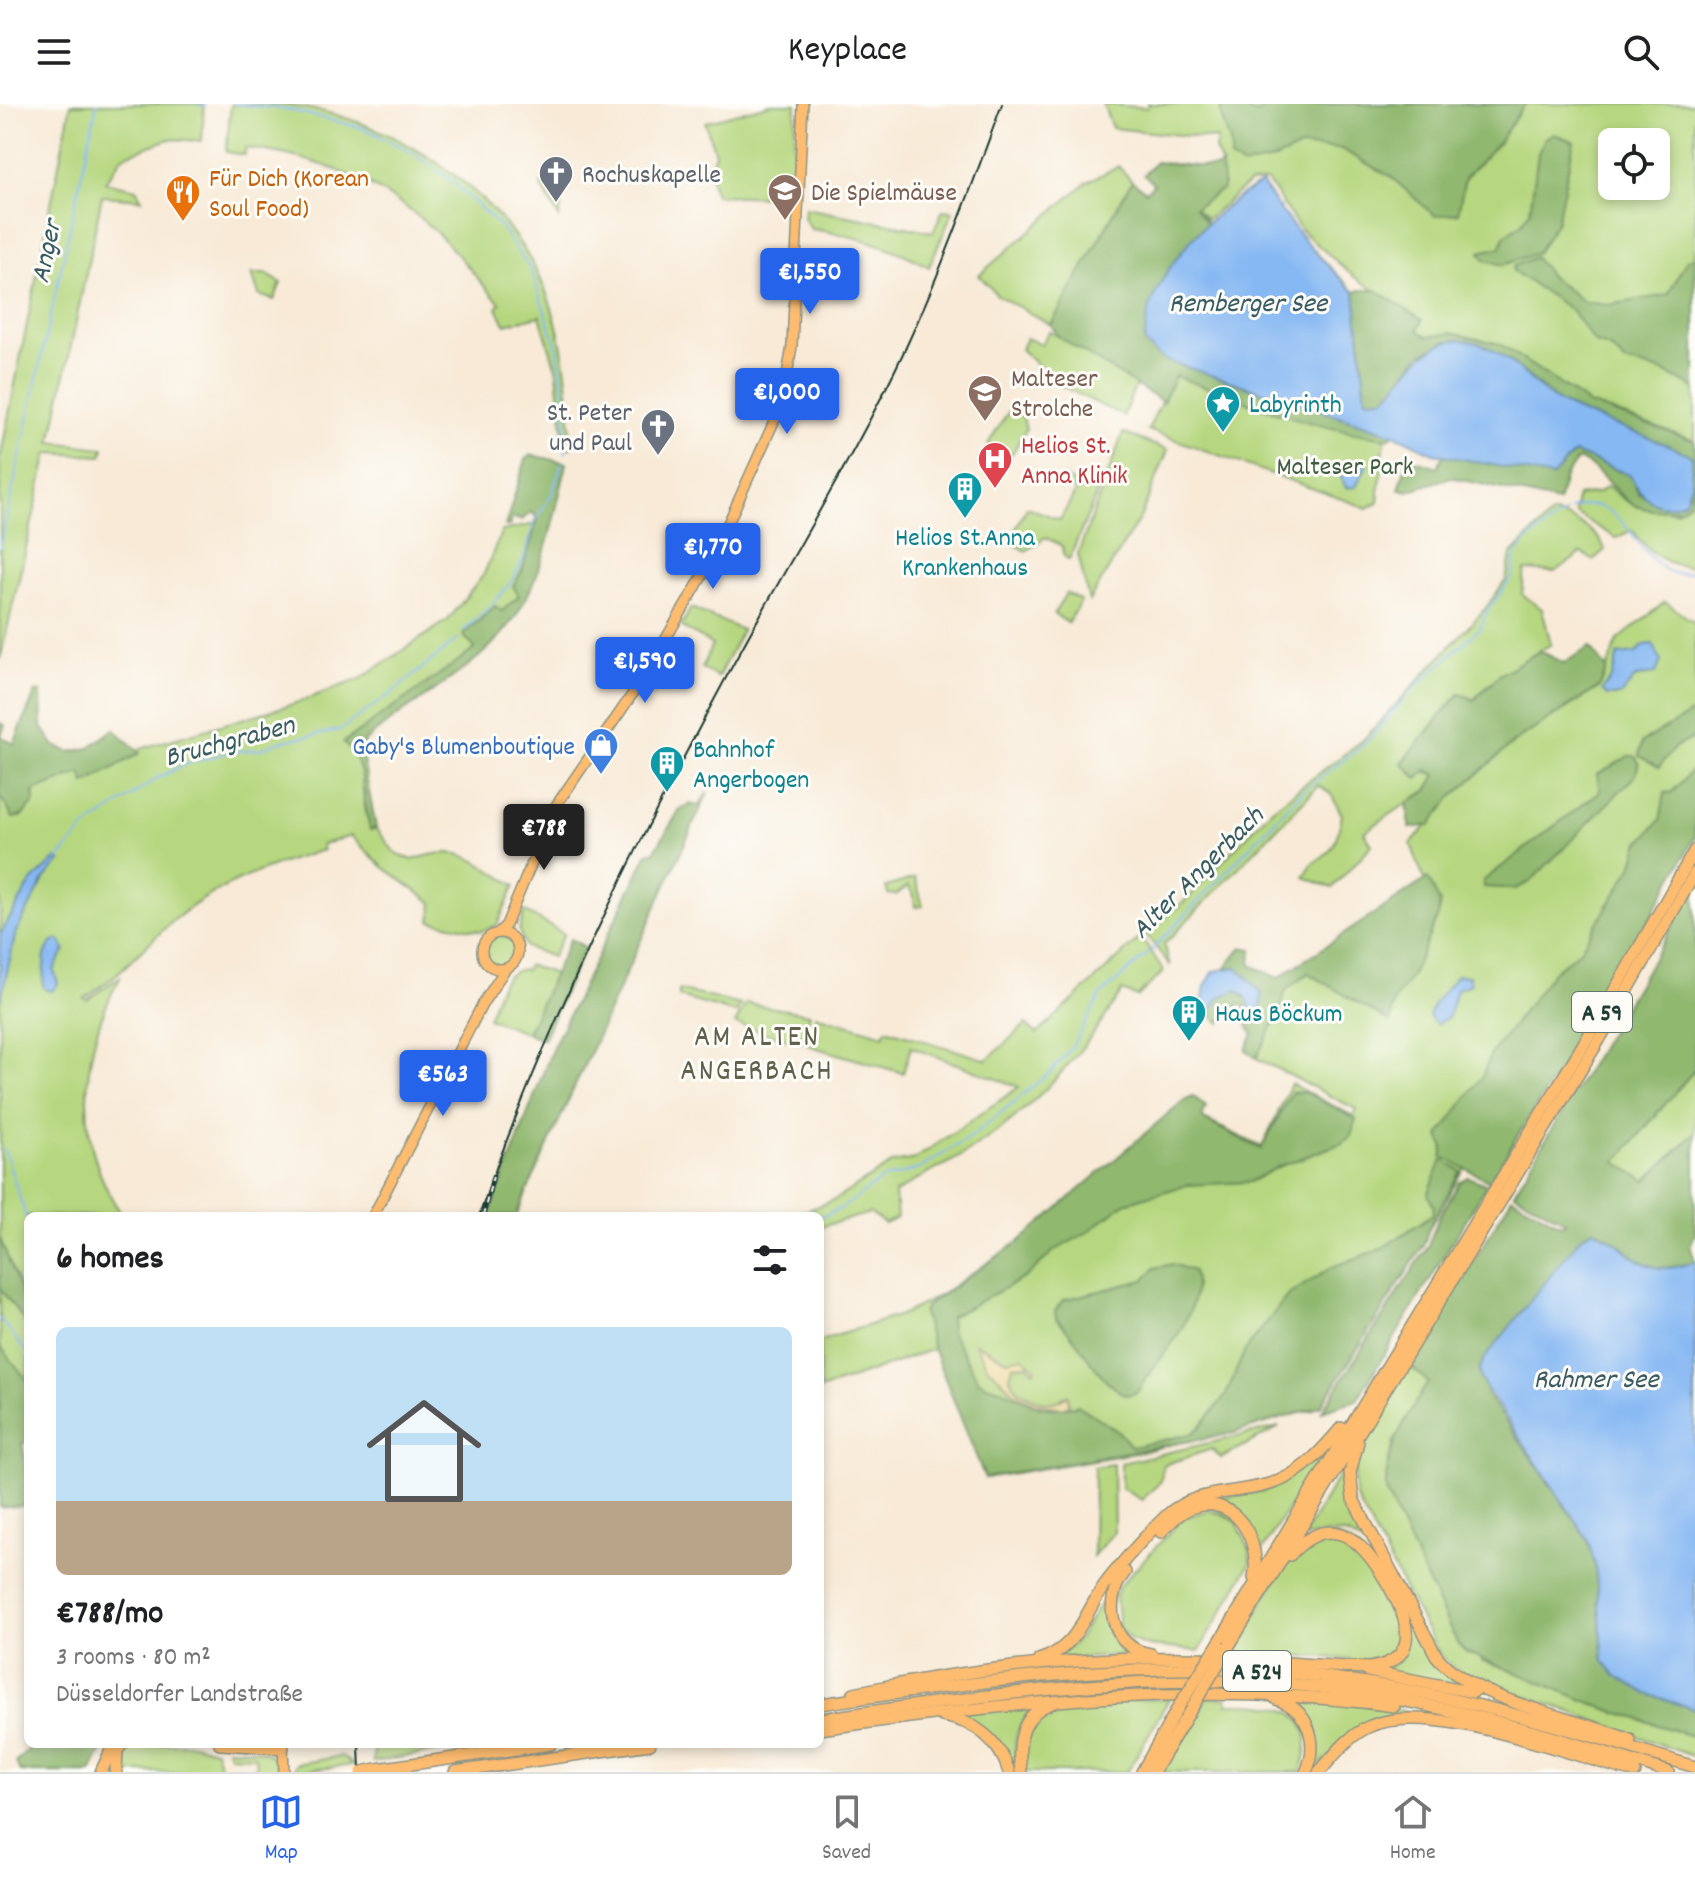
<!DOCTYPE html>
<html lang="en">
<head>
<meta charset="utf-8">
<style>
	body { margin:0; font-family:Dekko,sans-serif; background:#f6f6f6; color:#202124; height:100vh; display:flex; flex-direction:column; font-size:30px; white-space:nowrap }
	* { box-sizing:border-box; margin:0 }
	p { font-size:26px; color:#757577 }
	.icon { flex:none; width:44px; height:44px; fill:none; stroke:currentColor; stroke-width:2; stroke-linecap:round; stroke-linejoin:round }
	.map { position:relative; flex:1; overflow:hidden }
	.sheet { position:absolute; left:24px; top:1108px; width:800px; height:536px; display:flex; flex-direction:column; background:#fff; border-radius:12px; box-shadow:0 4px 12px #0003 }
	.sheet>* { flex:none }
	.buttons { position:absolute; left:1598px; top:24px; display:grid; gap:16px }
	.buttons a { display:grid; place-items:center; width:72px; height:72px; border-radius:12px; background:#fff; box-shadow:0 4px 12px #0003; font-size:40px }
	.price { position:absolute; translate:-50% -68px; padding:0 18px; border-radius:8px; background:#2563eb; color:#fff; font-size:26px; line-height:52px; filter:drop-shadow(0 2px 4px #0008) }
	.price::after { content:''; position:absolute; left:50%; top:48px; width:24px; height:18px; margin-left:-12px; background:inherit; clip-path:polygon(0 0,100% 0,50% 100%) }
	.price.selected { background:#222; color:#fff }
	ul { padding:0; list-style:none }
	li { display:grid; align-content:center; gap:16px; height:424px; padding:0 32px }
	li span { display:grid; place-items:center; height:248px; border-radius:12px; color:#555 }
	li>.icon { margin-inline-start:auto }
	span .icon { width:144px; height:144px; fill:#fffc; stroke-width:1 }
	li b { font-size:34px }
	h2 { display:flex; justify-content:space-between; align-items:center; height:96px; padding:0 32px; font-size:34px }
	header { display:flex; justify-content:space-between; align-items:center; height:104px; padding:0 32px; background:#fff; font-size:36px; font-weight:600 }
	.tab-bar { display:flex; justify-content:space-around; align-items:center; height:112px; border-top:2px solid #e0e0e0; background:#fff; font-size:22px; color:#757577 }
	.tab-bar a { display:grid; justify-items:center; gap:4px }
	.tab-bar .selected { color:#2563eb }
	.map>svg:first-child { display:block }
</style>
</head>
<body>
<header><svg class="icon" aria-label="menu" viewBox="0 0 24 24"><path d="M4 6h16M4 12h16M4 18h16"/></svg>Keyplace<svg class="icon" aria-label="search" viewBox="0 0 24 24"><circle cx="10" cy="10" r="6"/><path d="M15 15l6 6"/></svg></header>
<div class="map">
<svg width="1695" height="1668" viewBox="0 0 1695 1668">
	<rect width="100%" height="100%" fill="#fdfcf7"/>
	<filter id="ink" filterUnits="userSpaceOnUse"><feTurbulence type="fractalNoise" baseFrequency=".0125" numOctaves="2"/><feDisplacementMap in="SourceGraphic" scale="16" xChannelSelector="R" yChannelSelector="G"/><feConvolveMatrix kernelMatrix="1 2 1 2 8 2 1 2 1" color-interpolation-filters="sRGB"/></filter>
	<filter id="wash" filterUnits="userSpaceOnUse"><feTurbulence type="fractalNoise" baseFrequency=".006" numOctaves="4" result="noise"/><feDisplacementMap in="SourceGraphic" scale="32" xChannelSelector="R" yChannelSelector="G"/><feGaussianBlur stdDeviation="1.8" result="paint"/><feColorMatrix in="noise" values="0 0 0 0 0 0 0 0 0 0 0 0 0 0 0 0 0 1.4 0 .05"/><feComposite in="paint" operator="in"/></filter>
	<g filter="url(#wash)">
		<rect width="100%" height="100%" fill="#f8ead7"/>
		<!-- green -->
		<g fill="#b6d77f" stroke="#6a8a5a" stroke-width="2" fill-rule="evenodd">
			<path d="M71,0H204L202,37L169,35L123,52L105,78L136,85L142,95L102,92L51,338L104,344L102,352L48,349L0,556V355Z"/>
			<path d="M231,0C249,0 268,0 286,1C386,13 488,76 536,166C564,219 570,286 571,344L559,342L558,334H564L557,268L540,212L505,220L497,204L500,199C477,176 458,148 434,126C381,78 315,52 245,44V51L226,48Z"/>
			<path d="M771,0H796L793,70L780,69L774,74L772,93L715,91L709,67L715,49L705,18Z"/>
			<path d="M1103,0L1147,4L1148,0H1695V337L1589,300L1499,240L1451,229L1427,233L1418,226L1422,217L1353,172L1301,126L1267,77L1249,79L1207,115L1195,104L1205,96L1222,60L1215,46L1217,35L1112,24ZM1612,38H1656V82H1612Z"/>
			<path d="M1118,62L1132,77L1051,221L997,191L979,171L1087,78Z"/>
			<path d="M555,72L566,74L559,114L541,81Z"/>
			<path d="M805,104L933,128L943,106L953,107L929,163C893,142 852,131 811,125L804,114Z"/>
			<path d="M252,170H266L281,179L274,196L259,191Z"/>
			<path d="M1049,227L1137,279L1123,312L1055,279L1021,245L1026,234L1041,240Z"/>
			<path d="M1174,271L1269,306L1385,334L1378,399L1367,404L1148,326Z"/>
			<path d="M1011,304L1023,313L1026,325L1012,350L988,340Z"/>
			<path d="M1123,329L1168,346L1141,412L1089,497L1078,450Z"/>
			<path d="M1087,370L1102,377L1069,456L1064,452L1062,442L1045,433L1026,447L1009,437L1027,403L1060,416L1076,387L1061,377L1063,373L1078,381Z"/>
			<path d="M1695,378L1694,463C1664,462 1650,449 1632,426L1616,434L1575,409L1577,392L1598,389L1608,382C1636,409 1642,403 1677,407L1694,386Z"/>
			<path d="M1552,410C1571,412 1599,427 1605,446L1593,456L1582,449L1555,468L1525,466L1522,490L1542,505L1551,540L1499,571L1473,596L1460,589L1402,659L1436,671L1427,686L1364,728L1372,741L1332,784L1304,773C1315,754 1313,761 1327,749C1337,740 1339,723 1342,711L1331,690L1319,681L1164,840L1170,862L1146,830L1188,794L1272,705L1363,636L1485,505L1506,476L1511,451Z"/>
			<path d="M530,421L543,422C538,439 536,459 528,475C493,548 413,595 346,636L361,660L364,702L371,726L376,724L395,749L413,756C463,738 472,757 515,781L497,821L481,827L431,817L433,799L383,763L351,732L321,741L323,746C273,761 218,780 178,813C145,840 121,872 84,894L87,896L121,872C79,945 72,1041 123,1112H28V1277L0,1242V686L293,600L360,575L448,516L484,470L502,427Z"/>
			<path d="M1066,489L1081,497L1068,519L1054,510Z"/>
			<path d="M1665,498L1695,519V684L1425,1130L1313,1306L1136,1349L985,1374L923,1208L933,1245L820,1286V1237L906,1209L938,1192L1020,1137L1183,1005L1262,1043L1291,980L1353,1012L1356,1005L1256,954L1281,906L1285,887L1308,869L1431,795L1411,740L1452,693L1514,638L1600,583L1618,536Z"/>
			<path d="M691,504L742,526L718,573L702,564L712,541L681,522Z"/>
			<path d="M915,774L923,802L915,803L914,792L908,782L896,791L888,790L886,783Z"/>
			<path d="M524,807L564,830L552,853L526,843L519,827Z"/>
			<circle cx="501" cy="847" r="15"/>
			<path d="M1141,833L1164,867L1137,893L1122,887C1074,965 1010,1030 927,1070C915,1075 906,1084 895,1089L897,1114L885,1120L870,1109L820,1123V1112H793L836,1095L893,1059L915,1055L1019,983L911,943L903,969L810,942L805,938L816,911L884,931L886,925L987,956L1026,920L1037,930Z"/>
			<path d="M528,861L555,870L527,929L488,914C496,896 500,863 526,866Z"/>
			<path d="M679,886L741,901L736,909L679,893Z"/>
			<path d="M746,899L810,910L801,939L735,920Z"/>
			<path d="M1695,965V1029L1646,1077L1616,1058Z"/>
			<path d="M1410,1262L1429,1278L1393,1339L1482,1557L1515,1566L1598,1602L1695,1633V1653L1538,1596L1477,1581L1441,1553L1356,1394C1346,1346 1385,1301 1410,1262Z"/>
			<path d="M1279,1323L1221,1354L1212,1345L1163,1361L1161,1377L1142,1396L1121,1384V1359Z"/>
			<path d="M1321,1352L1259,1451L1252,1427L1202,1396L1264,1387Z"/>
			<path d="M1113,1360L1114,1428L1093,1452L1094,1363Z"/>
			<path d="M1345,1361L1349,1403L1374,1449C1347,1423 1337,1428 1303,1433Z"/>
			<path d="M1210,1406L1236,1417L1250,1446V1460L1199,1547L1149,1542L1131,1536L1119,1523L1116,1493L1120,1481L1184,1413Z"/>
			<path d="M1334,1432C1362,1440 1371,1461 1384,1485C1390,1495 1399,1507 1403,1518C1411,1548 1377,1560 1355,1561L1351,1556C1312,1550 1274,1552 1234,1549C1257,1511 1286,1436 1334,1432Z"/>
			<path d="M1119,1470L1108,1511L1136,1550L1052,1556L1076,1538Z"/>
			<path d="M1407,1508L1434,1556L1457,1581L1383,1567L1400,1555Z"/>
			<path d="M1207,1594H1227L1228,1600C1277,1600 1324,1601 1301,1668H1161Z"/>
			<path d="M1169,1595L1127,1668H1023L1027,1622L1045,1605L1075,1598L1076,1602L1115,1596Z"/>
			<path d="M1343,1597L1416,1609L1377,1615L1310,1668L1317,1647L1294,1598Z"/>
			<path d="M1037,1599C1016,1620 1012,1639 1016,1668L1008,1654L957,1609Z"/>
			<path d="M127,1640H193L215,1646L222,1668H121L122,1648Z"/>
			<path d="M374,1640H483L373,1658Z"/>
			<path d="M227,1644C250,1646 275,1641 279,1668H242L256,1663L255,1652L229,1651Z"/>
			<path d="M342,1652L353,1661L293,1668L296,1660Z"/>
		</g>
		<!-- forest -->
		<g fill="#90b86e" stroke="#587a51" stroke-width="2">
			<path d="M1221,0H1242L1251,9H1260L1265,0H1525L1498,39L1465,74L1458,109L1435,112L1390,72L1341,45L1301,43L1273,56L1242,62L1230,55C1235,34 1218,20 1221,0Z"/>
			<path d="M1553,30L1574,37L1557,117L1537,149L1503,161L1485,156L1480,148L1501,143L1504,132L1521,120L1530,107L1538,49L1545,34Z"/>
			<path d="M1155,58L1217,64L1222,60L1223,85L1195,104L1208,120L1192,135L1165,256L1394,330L1388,334C1315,326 1243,297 1175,272L1163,298L1059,233L1051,221L1132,77L1146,87L1154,80L1144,71Z"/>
			<path d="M1695,152V284L1664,268L1625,258L1610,244L1595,239L1571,206L1513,167L1514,162L1535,153L1551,173L1584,198L1608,201L1668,191L1686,157Z"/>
			<path d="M1360,186H1376L1422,216L1418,226L1427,233L1451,229L1500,240L1589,300L1695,337V378L1690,397C1680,407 1675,405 1661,406C1619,409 1612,369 1578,355L1565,373L1558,398L1451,373L1408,387L1399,385L1408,354L1438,363L1444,348L1552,373L1574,349L1630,371L1639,390L1664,402L1689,390L1692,353L1559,299L1509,256L1446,237L1421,250L1385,294L1366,295L1355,188Z"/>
			<path d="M532,351L567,359C553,416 542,485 502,530C464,573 408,600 365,637L362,651L376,724L370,726C362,696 368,659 343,639L472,547L475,544L463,531L495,502L502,507L519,492L513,482L522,467L538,414L531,408L522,416L512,414L509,422H505L526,355Z"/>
			<path d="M1590,543L1607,565L1600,582L1514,638L1452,693L1430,721L1410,724L1407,699L1427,687L1436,671L1427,666L1418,675L1402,659L1460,589L1474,596L1499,571L1540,547L1564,559Z"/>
			<path d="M41,588L42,623L55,642L69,648L89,644L114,625L140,649L85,680L81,669L34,687L35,698L22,712L13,714L0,692V619L5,621L1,632L14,640L35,589Z"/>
			<path d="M1695,607V633L1675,643L1659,663L1639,652L1642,638Z"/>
			<path d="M1629,652H1635L1639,659L1635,672L1530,778L1516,785L1484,783L1483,777L1600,687L1597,671Z"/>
			<path d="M1695,663V733L1630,850L1490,1077L1442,1053L1444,1044L1439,1032L1483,971L1491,950L1528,901L1553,868L1580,846L1632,763L1639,740L1660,716L1665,689L1672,688Z"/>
			<path d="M708,688L516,1112H489L553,943L648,749L654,748L679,707L689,700L699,702Z"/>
			<path d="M1428,774L1440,799L1438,812L1411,873L1394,897L1390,918L1308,869L1285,887L1281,906L1256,954L1246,946L1253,930L1244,915V901H1238L1220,919L1210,910L1220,893L1236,886L1248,896L1257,914L1237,863L1225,865L1242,843L1252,845L1251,861L1278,874Z"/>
			<path d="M1695,784V965L1616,1058L1646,1077L1695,1029V1131L1690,1141L1695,1157C1640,1179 1637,1144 1593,1125L1581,1133L1569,1151L1486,1289L1587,1434L1595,1461L1604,1557L1674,1599L1695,1605V1633L1598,1602L1466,1548L1457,1539L1386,1389C1384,1343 1406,1316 1428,1278L1410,1262L1512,1093L1561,1121L1566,1118L1514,1089Z"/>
			<path d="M570,835L585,843L543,935L527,929Z"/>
			<path d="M1292,988L1307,989L1356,1015L1351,1032L1342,1039L1278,1063L1250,1078L1187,1081L1125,1099L1088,1128L1054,1147L1026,1173L950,1213L951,1228L979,1277C989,1284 1000,1283 1010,1289C1037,1304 1047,1308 1078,1301L1119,1328L1132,1343L1191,1330L1200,1323L1226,1291L1244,1248L1287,1192L1332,1163L1381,1145L1433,1110L1434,1102L1428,1091L1442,1056L1461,1067L1429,1124L1423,1142L1321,1302L1234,1329L985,1374L932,1242L923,1208L926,1202L1020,1137L1184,996L1193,992L1206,1003L1202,1011L1204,1016L1261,1045Z"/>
			<path d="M1468,1073L1487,1081L1357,1296L1322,1307L1427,1144L1439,1113L1460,1078Z"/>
			<path d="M0,1134C6,1152 31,1205 26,1219L0,1185Z"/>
			<path d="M1172,1160L1193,1167C1204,1203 1169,1245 1148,1271C1140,1281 1142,1290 1126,1291C1096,1276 1081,1237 1056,1214L1055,1207L1063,1196L1144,1176L1155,1164Z"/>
			<path d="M0,1242L28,1277V1338L22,1339L28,1372V1401L0,1404Z"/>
			<path d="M34,1640H105L91,1668H20L16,1658Z"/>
		</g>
		<!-- sand -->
		<path fill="#eeda9e" stroke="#868c69" stroke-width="2" d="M975,1239L1007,1256L1023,1253L1036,1264L1034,1267L1027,1260L1013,1262L1010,1273C1013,1288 1043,1302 1057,1297C1061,1296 1064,1292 1068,1291L1069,1301L1062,1304L1034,1299L1014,1288L987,1262Z"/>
		<!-- water -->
		<g fill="#86b8f3" stroke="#527a94" stroke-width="2">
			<path d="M1262,79C1288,121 1320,154 1355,188L1366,295L1385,294C1429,240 1454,210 1519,265C1532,276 1546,292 1562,300C1604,320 1650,331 1692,352L1691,380L1685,397C1658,410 1641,394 1630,371L1574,349L1552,373L1433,349L1394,330L1164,256L1145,240C1142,177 1209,107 1262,79Z"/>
			<path d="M1361,356L1367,361L1356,383L1346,384L1340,371Z"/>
			<path d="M1653,540L1661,557L1656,569L1635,574L1620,592H1607L1602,587L1612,573L1618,551L1636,549L1644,541Z"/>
			<path d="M57,754L60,757L45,774L16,828L0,899V831L31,778Z"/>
			<path d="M58,835L65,845L54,866L58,880L52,887L46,886L43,881C45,864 40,844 58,835Z"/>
			<path d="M1237,863L1262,889L1261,903L1254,919L1247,914C1252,901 1249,893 1237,886L1220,893L1210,910L1201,903L1205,882L1214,867Z"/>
			<path d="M1457,871L1469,872L1471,880L1457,885L1448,913L1437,920L1429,913L1434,899Z"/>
			<path d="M1593,1125C1637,1145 1641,1179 1695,1157V1605L1647,1590L1615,1571L1604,1557L1595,1461L1587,1434L1480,1275L1479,1265L1485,1254L1581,1133Z"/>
		</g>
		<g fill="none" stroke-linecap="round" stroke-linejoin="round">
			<!-- stream -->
			<g stroke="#86b8f3" stroke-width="2">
				<path d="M234,0L290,6L363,24L411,48L446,72L500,122L531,166L557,243L565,293L566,349"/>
				<path d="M200,2L205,1"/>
				<path d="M1570,406C1632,377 1642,492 1695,466"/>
				<path d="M534,418L552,390L562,359"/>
				<path d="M0,443L97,0"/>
				<path d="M463,527C500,495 524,472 533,421"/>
				<path d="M58,756L85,724L156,675L183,661L229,648L262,645L277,638L340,626L392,589L458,535"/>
				<path d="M4,1045L28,1119"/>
				<path d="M820,1113L842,1104L883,1075L919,1065L973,1031L1051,968L1072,943L1101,891L1150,848L1302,688L1366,639L1409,589L1480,524L1487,507L1512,474L1515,453L1526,437L1566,408"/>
				<path d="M0,1215L28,1250"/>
			</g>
		</g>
	</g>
	<g filter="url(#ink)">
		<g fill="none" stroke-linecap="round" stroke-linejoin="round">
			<!-- major casing -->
			<g stroke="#8c9486" stroke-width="12">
				<g id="major">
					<circle cx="500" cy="847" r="18"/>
					<path d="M498,829L506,821L555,703L640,579L710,459L782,300L792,242L803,0"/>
					<path d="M373,1112L483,899L506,864"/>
					<path d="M283,1640L284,1668"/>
				</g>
			</g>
			<!-- highway casing -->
			<g stroke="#8c9486" stroke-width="14">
				<g id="highway">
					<path d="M1358,1338L1350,1369L1353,1395L1436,1551C1469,1596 1576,1614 1630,1636"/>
					<path d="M1161,1428C1171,1418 1182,1405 1197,1402C1239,1393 1261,1440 1254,1474"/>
					<path d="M1125,1468C1102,1495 1110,1545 1151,1550"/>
					<path d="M1219,1539L1589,931L1695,746"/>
					<path d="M1230,1540L1599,936L1695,769"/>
					<path d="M1039,1556C1081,1543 1084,1506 1109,1475C1126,1454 1146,1431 1166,1412C1197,1382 1244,1392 1281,1376C1306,1365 1324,1344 1341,1324"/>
					<path d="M1368,1567L1473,1588"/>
					<path d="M854,1589C963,1566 1075,1552 1187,1554C1248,1554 1309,1562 1370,1564C1427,1555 1405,1509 1386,1477C1362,1436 1332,1405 1290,1451"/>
					<path d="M1276,1595C1308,1605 1320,1638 1306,1668"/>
					<path d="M820,1600C962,1580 1104,1559 1247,1566C1401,1574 1549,1618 1695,1663"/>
					<path d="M942,1612C975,1617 999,1636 1009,1668"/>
					<path d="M820,1615C1004,1589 1195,1558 1381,1592C1478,1610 1573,1638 1668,1668"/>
					<path d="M820,1625C1010,1599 1202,1575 1394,1602"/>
					<path d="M220,1640L283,1644"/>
					<path d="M377,1665L551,1640"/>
					<path d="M101,1668L114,1640"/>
					<path d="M116,1668L117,1647L122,1640"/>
					<path d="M455,1668L650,1640"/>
					<path d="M1021,1668C1017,1640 1021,1609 1052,1599"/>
					<path d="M1142,1668L1179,1602"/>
					<path d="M1153,1668L1193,1602"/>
					<path d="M1319,1668C1334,1652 1347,1633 1368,1623C1429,1594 1568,1651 1635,1668"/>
				</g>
			</g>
			<!-- major -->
			<use href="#major" stroke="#fdbc70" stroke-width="9"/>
			<!-- highway -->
			<use href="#highway" stroke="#fdbc70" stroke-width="11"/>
			<!-- tram -->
			<g stroke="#1f3d34" stroke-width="2">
				<path d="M479,1112C547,916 642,728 741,546C796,445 858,346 907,241C943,163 972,81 1002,0"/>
				<path d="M359,1640L360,1668"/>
			</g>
			<!-- rail casing -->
			<g stroke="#1f3d34" stroke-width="5">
				<path id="rail" d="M483,1112L493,1072"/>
			</g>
			<!-- rail -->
			<use href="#rail" stroke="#fdfcf7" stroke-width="2" stroke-dasharray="6" stroke-linecap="butt"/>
			<!-- highway-bridge casing -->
			<g stroke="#8c9486" stroke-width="14" stroke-linecap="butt">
				<g id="highway-bridge">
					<path d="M1179,1602L1219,1539"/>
					<path d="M1193,1602L1230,1540"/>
					<path d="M362,1668L377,1665"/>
				</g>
			</g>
			<!-- highway-bridge -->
			<use href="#highway-bridge" stroke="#fdbc70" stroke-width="11"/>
		</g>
	</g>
	<!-- icons -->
	<defs>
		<g id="church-pin" transform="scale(1.8)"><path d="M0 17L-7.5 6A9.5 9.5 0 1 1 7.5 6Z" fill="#6b7280" stroke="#fdfcf7"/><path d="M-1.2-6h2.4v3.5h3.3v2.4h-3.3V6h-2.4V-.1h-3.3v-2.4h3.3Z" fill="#fff"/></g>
		<g id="school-pin" transform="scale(1.8)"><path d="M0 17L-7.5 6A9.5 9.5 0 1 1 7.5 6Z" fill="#8d6e63" stroke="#fdfcf7"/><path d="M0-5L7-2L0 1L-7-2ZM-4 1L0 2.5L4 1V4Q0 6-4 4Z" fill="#fff"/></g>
		<g id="restaurant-pin" transform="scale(1.8)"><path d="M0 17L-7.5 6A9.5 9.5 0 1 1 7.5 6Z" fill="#e8710a" stroke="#fdfcf7"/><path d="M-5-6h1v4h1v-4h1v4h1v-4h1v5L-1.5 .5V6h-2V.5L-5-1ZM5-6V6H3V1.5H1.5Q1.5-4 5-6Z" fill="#fff"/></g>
		<g id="sight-pin" transform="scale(1.8)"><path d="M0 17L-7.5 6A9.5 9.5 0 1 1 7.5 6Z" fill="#0f9aa8" stroke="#fdfcf7"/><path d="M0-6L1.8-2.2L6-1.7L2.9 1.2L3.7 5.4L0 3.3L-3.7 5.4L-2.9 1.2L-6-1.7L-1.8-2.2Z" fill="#fff"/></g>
		<g id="hospital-pin" transform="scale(1.8)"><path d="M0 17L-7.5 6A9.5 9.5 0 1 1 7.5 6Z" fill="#e0444e" stroke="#fdfcf7"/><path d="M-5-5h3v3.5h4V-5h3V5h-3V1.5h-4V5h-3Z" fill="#fff"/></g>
		<g id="building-pin" transform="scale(1.8)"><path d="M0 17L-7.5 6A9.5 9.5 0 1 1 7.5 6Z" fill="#0f9aa8" stroke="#fdfcf7"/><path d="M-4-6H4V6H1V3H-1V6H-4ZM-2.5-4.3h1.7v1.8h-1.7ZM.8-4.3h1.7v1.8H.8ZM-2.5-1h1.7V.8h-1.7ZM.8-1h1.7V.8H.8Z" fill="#fff"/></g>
		<g id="shop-pin" transform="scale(1.8)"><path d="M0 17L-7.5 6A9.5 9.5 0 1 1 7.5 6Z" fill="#3f7fe0" stroke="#fdfcf7"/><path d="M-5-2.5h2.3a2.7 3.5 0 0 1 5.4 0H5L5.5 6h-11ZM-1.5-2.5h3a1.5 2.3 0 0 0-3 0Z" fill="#fff"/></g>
	</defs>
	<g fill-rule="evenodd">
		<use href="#church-pin" x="556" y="69"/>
		<use href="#school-pin" x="785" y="87"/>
		<use href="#restaurant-pin" x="183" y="88"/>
		<use href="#school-pin" x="985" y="288"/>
		<use href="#sight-pin" x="1223" y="299"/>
		<use href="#church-pin" x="658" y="322"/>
		<use href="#hospital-pin" x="995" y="355"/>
		<use href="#building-pin" x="965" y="385"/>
		<use href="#shop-pin" x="601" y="641"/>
		<use href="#building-pin" x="667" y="659"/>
		<use href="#building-pin" x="1189" y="908"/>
	</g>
	<g text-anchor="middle" stroke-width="6" stroke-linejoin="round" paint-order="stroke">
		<!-- shield labels -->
		<g fill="#fdfcf7" stroke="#62766e" stroke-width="2">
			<rect x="1572" y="888" width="60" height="40" rx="6"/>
			<rect x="1223" y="1547" width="68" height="40" rx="6"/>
		</g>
		<g font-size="24" font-weight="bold" fill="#1f3d34">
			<text x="1602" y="916">A 59</text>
			<text x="1257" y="1575">A 524</text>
		</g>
		<!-- worship labels -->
		<g font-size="26" fill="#5b616d" stroke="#fdfcf7" text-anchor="start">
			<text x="582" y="78">Rochuskapelle</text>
			<text x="632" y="316" text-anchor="end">St. Peter<tspan x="632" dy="30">und Paul</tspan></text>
		</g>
		<!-- food labels -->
		<g font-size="26" fill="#c56008" stroke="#fdfcf7" text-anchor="start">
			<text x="209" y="82">Für Dich (Korean<tspan x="209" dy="30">Soul Food)</tspan></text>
		</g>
		<!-- education labels -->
		<g font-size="26" fill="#785e54" stroke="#fdfcf7" text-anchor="start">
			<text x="811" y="96">Die Spielmäuse</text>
			<text x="1011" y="282">Malteser<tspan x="1011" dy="30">Strolche</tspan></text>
		</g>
		<!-- culture labels -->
		<g font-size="26" fill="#0d838f" stroke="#fdfcf7" text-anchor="start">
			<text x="1249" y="308">Labyrinth</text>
			<text x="965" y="441" text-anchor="middle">Helios St.Anna<tspan x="965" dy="30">Krankenhaus</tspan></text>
			<text x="693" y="653">Bahnhof<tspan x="693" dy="30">Angerbogen</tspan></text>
			<text x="1215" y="917">Haus Böckum</text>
		</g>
		<!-- health labels -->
		<g font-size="26" fill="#be3a42" stroke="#fdfcf7" text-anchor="start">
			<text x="1021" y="349">Helios St.<tspan x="1021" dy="30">Anna Klinik</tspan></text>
		</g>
		<!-- park labels -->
		<g font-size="26" fill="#3d5c43" stroke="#fdfcf7">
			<text x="1345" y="370">Malteser Park</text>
		</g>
		<!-- shop labels -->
		<g font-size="26" fill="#366cbe" stroke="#fdfcf7" text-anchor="end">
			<text x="575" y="650">Gaby's Blumenboutique</text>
		</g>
		<!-- water labels -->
		<g font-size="28" font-style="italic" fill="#395c64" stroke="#fdfcf7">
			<text transform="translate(44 147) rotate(-78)" y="10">Anger</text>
			<text x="1248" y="207">Remberger See</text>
			<text transform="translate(229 635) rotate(-15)" y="10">Bruchgraben</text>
			<text transform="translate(1196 767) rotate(-45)" y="10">Alter Angerbach</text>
			<text x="1596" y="1283">Rahmer See</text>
		</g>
		<!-- quarter labels -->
		<g font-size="30" letter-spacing="2" fill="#62614d" stroke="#fdfcf7">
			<text x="757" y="941">AM ALTEN<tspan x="757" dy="34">ANGERBACH</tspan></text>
		</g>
	</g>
</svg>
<div class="buttons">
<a><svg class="icon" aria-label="locate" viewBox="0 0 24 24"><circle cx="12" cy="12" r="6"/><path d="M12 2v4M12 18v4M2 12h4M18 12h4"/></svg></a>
</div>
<b class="price" style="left:810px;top:212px">€1,550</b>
<b class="price" style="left:787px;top:332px">€1,000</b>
<b class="price" style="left:713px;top:487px">€1,770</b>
<b class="price" style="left:645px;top:601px">€1,590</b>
<b class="price selected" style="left:544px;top:768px">€788</b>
<b class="price" style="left:443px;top:1014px">€563</b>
<section class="sheet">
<h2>6 homes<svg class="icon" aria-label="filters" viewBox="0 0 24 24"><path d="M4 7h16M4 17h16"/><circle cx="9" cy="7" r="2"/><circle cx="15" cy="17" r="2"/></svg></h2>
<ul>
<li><span style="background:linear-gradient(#bfe0f5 70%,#b9a48a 0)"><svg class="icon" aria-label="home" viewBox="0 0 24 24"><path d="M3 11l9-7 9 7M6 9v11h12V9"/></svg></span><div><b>€788/mo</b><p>3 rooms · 80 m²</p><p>Düsseldorfer Landstraße</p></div></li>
</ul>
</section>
</div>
<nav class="tab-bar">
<a class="selected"><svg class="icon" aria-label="map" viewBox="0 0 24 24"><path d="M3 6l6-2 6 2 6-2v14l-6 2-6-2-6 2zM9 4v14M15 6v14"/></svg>Map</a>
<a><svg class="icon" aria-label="saved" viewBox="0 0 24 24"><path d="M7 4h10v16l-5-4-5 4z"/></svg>Saved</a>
<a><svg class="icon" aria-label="home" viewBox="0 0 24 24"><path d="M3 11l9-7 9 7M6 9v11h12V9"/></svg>Home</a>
</nav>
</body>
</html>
